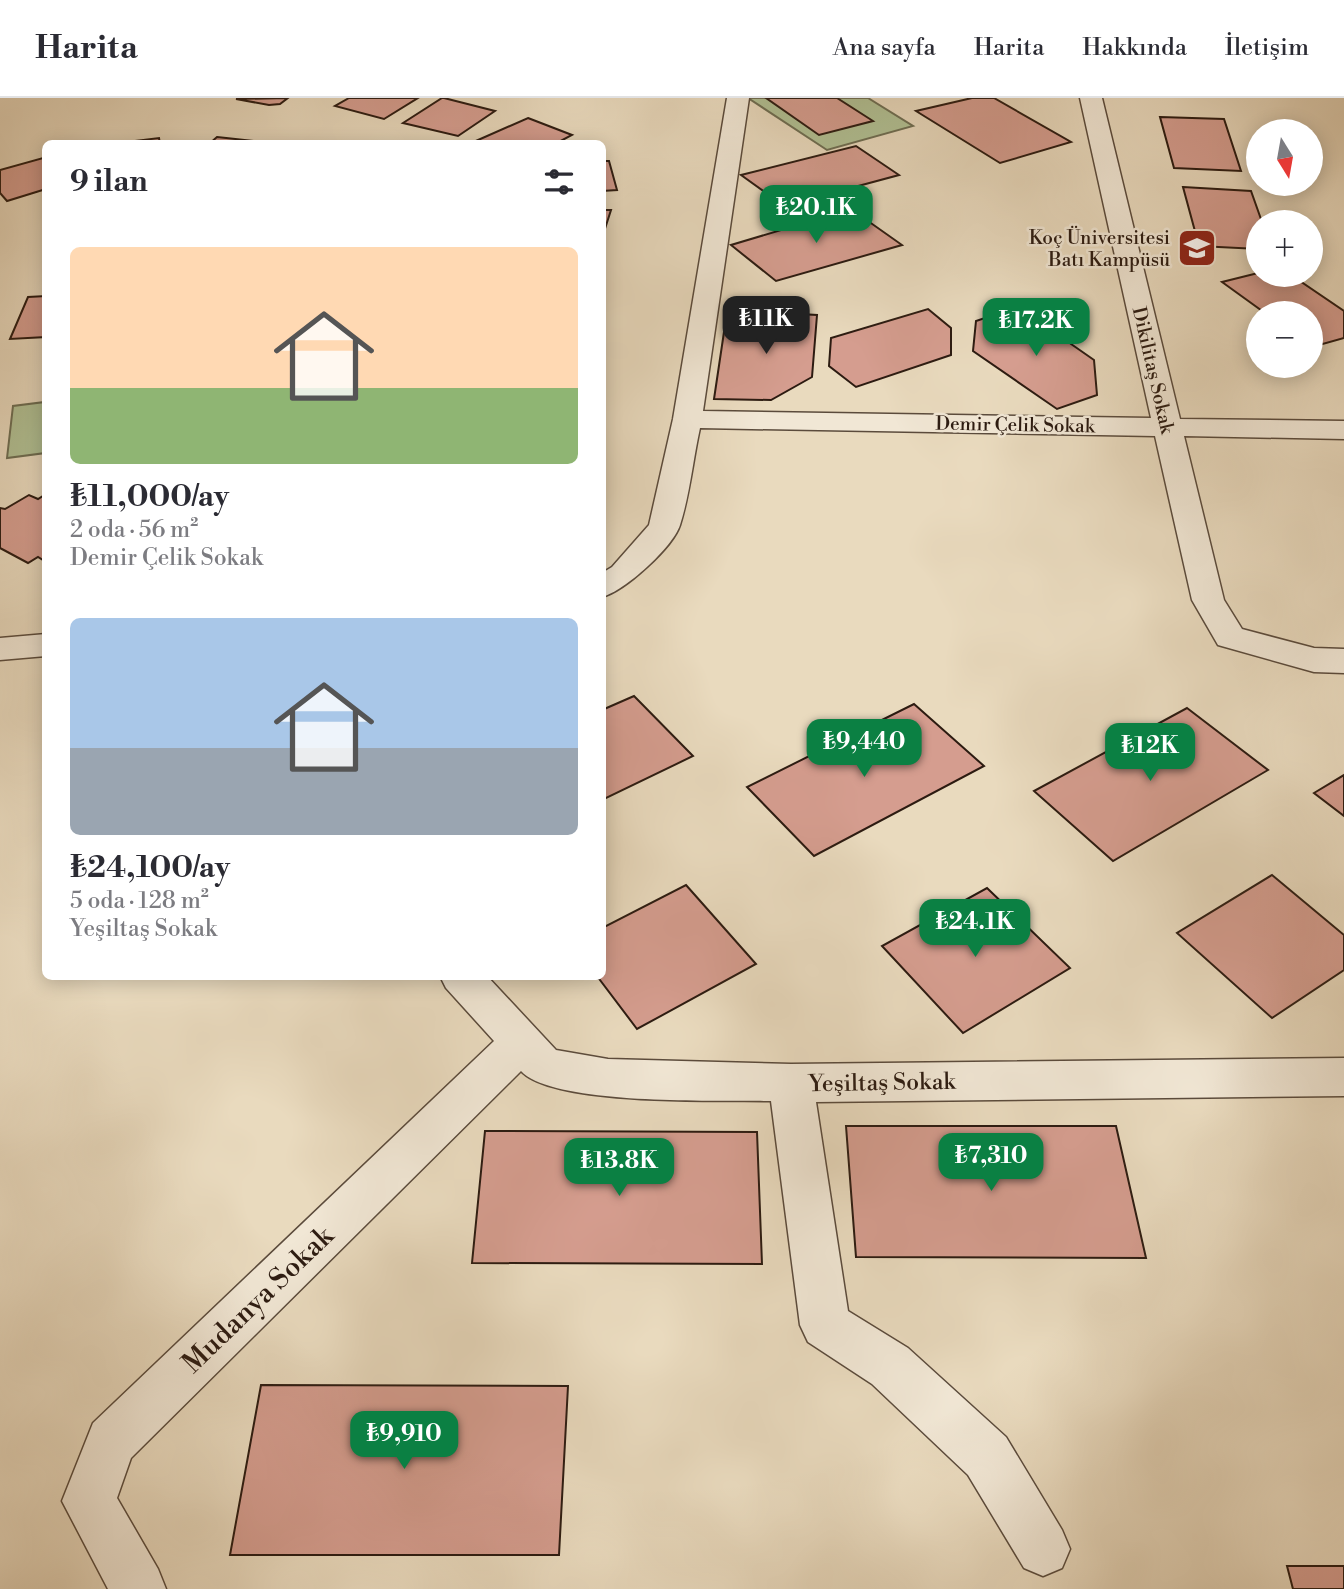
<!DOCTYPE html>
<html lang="tr">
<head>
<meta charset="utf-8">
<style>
	body { margin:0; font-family:"Libre Bodoni",serif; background:#f2f2f3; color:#2b2b33; height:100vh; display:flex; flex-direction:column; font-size:26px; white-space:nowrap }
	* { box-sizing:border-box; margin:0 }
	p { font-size:23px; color:#7c7c81 }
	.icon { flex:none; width:38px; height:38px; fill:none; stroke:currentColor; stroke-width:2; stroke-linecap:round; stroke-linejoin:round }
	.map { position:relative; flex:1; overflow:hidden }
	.sheet { position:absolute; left:42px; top:42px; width:564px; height:840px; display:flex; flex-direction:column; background:#fff; border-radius:10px; box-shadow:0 4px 18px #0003 }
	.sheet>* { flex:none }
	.needle { width:46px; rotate:169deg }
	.controls { position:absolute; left:1246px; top:21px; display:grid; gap:14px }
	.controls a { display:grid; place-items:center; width:77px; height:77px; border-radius:50%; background:#fff; box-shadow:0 4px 18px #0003; font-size:35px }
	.price { position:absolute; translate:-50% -60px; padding:0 16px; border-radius:14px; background:#0b8043; color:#fff; font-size:23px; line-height:46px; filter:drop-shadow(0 2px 4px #0008) }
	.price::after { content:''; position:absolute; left:50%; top:42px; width:21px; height:16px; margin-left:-10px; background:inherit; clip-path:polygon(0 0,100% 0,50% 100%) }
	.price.current { background:#222; color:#fff }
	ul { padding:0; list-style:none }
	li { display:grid; align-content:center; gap:14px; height:371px; padding:0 28px }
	li span { display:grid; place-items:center; height:217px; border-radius:10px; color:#555 }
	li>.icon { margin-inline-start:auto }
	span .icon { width:126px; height:126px; fill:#fffc; stroke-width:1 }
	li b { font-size:30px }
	h2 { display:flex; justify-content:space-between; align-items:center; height:84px; padding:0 28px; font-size:30px }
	header { display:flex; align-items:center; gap:42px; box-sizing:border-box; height:98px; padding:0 35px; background:#fff; border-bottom:2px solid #e1e1e2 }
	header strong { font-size:33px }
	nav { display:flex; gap:38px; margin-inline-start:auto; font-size:24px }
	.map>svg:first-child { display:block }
</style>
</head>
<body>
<header>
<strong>Harita</strong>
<nav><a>Ana sayfa</a><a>Harita</a><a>Hakkında</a><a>İletişim</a></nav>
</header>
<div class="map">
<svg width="1344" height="1491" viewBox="0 0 1344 1491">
	<rect width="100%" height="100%" fill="#e9dabe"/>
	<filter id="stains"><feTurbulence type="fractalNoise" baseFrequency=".00286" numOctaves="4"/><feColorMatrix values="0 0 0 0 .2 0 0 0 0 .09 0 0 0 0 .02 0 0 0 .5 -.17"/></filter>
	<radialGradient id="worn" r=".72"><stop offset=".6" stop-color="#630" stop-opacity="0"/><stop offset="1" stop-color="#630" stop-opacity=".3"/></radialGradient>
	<!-- green -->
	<g fill="#b1c195" stroke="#6e6e53" stroke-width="2">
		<path d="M748,0H868L913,28L827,52Z"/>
		<path d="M45,304V355L7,360L13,308Z"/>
	</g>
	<!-- building -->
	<g fill="#d59d8f" stroke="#2c1b11" stroke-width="2">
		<path d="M288,0L280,6L269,7L236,1Z"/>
		<path d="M349,0H418L384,21L335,8Z"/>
		<path d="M442,0H444L495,13L458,38L403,25Z"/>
		<path d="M766,0H837L873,23L819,37Z"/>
		<path d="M972,0H994L1071,44L1000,65L916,13Z"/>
		<path d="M1160,19L1224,21L1241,73L1174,70Z"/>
		<path d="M528,20L572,37L555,46H488L478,42Z"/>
		<path d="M217,39L272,45L209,46Z"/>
		<path d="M159,40L160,46H110Z"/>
		<path d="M856,48L899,77L784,108L741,77Z"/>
		<path d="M43,60L46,62V91L7,103L0,95V72Z"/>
		<path d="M602,63H609L617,92L602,93Z"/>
		<path d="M1183,89L1251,93L1262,124H1258V151L1199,148Z"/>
		<path d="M851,111L902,147L776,183L731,147Z"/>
		<path d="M602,112H611L602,140Z"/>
		<path d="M1258,175L1291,177L1344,213V240L1312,249L1311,215H1265L1222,184Z"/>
		<path d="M46,198V239L10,241L28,199Z"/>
		<path d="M1018,209L1094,262L1097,297L1057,311L973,253L976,223Z"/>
		<path d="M928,211L951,230V257L856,289L829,268L831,240Z"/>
		<path d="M762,214L817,217L812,279L771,302L714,301L724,234Z"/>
		<path d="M46,396V464L38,459L28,465L0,450V410L5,411L29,397L38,401Z"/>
		<path d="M634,598L693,658L602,702V612Z"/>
		<path d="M914,606L984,668L814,758L747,689Z"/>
		<path d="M1187,610L1268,672L1113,763L1034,693Z"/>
		<path d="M1344,677V718L1314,695Z"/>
		<path d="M1272,777L1344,837V872L1272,920L1177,835Z"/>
		<path d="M686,787L756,866L637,931L597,878H602V830Z"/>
		<path d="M987,790L1070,870L963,935L882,848Z"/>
		<path d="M846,1028H1116L1146,1160L856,1159Z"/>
		<path d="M485,1033L757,1034L762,1166L472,1165Z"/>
		<path d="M261,1287L568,1288L559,1457H230Z"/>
		<path d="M1287,1468H1344V1491H1293Z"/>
	</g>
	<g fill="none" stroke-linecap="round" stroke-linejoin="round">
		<!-- minor casing -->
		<g stroke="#5b4b3c" stroke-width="3">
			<g id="minor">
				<path d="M727,0H749L703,313L1151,320L1080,0H1102L1180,321L1344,323V341L1184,338L1224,502L1242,531L1314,550L1344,551V575L1314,574L1218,547L1192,502L1155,338L700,330C693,361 690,396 680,427C673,449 625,493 602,499V475L612,469L649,427L673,321Z"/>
				<path d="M46,536V558L0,562V540Z"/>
				<path d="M440,878H487L556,952L608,961L791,966L1344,960V998L816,1004L848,1213L908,1250L1006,1339L1062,1432L1070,1451L1062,1470L1043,1478L1024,1470L968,1377L872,1286L808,1244L800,1227L771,1003C721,1002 553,1008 521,973L131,1360L117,1400L158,1471L166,1491H108L62,1403L93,1325L494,943L446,890Z"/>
			</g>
		</g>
		<!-- minor -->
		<use href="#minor" fill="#f1e7d5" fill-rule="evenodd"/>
	</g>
	<!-- icons -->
	<defs>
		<g id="university-square" transform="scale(2.0125)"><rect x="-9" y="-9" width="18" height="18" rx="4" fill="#8f2418" stroke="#f1e7d5"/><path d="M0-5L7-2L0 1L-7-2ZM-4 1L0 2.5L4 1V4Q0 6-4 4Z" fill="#fff"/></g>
	</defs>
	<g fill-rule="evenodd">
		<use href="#university-square" x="1197" y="150"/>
	</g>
	<g text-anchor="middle" stroke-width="5" stroke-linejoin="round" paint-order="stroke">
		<!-- far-poi labels -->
		<g font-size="19" fill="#2c1b11" stroke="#f1e7d5" text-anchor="end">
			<text x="1170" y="146">Koç Üniversitesi<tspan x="1170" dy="22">Batı Kampüsü</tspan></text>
		</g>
		<!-- far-street labels -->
		<g font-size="19" fill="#2c1b11" stroke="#f1e7d5">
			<text transform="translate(1154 272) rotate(77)" y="7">Dikilitaş Sokak</text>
			<text transform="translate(1015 326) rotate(1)" y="7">Demir Çelik Sokak</text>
		</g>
		<!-- street labels -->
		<g font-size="23" fill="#2c1b11" stroke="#f1e7d5">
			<text transform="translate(882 984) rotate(-1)" y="8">Yeşiltaş Sokak</text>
		</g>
		<!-- near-street labels -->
		<g font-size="28" fill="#2c1b11" stroke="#f1e7d5">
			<text transform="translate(257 1201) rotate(-44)" y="10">Mudanya Sokak</text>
		</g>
	</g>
	<rect width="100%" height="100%" filter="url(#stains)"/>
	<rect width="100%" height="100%" fill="url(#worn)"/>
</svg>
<div class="controls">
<a><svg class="needle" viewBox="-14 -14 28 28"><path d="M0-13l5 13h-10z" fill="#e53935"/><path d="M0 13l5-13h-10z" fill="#7c7c81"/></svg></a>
<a>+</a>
<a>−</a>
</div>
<b class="price" style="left:816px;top:147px">₺20.1K</b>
<b class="price current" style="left:766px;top:258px">₺11K</b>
<b class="price" style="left:1036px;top:260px">₺17.2K</b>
<b class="price" style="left:864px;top:681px">₺9,440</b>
<b class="price" style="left:1150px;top:685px">₺12K</b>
<b class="price" style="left:975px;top:861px">₺24.1K</b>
<b class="price" style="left:991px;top:1095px">₺7,310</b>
<b class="price" style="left:619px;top:1100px">₺13.8K</b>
<b class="price" style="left:404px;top:1373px">₺9,910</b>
<section class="sheet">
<h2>9 ilan<svg class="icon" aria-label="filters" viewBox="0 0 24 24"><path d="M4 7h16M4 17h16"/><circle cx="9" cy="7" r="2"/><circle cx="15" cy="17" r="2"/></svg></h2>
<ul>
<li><span style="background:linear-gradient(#ffd9b3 65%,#8fb573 0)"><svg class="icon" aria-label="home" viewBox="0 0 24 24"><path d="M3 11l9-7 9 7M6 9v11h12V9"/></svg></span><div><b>₺11,000/ay</b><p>2 oda · 56 m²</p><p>Demir Çelik Sokak</p></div></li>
<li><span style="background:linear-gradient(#a9c7e8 60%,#9aa5b1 0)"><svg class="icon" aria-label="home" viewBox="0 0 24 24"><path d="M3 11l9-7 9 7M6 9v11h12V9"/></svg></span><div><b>₺24,100/ay</b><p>5 oda · 128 m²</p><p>Yeşiltaş Sokak</p></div></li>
</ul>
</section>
</div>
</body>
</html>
